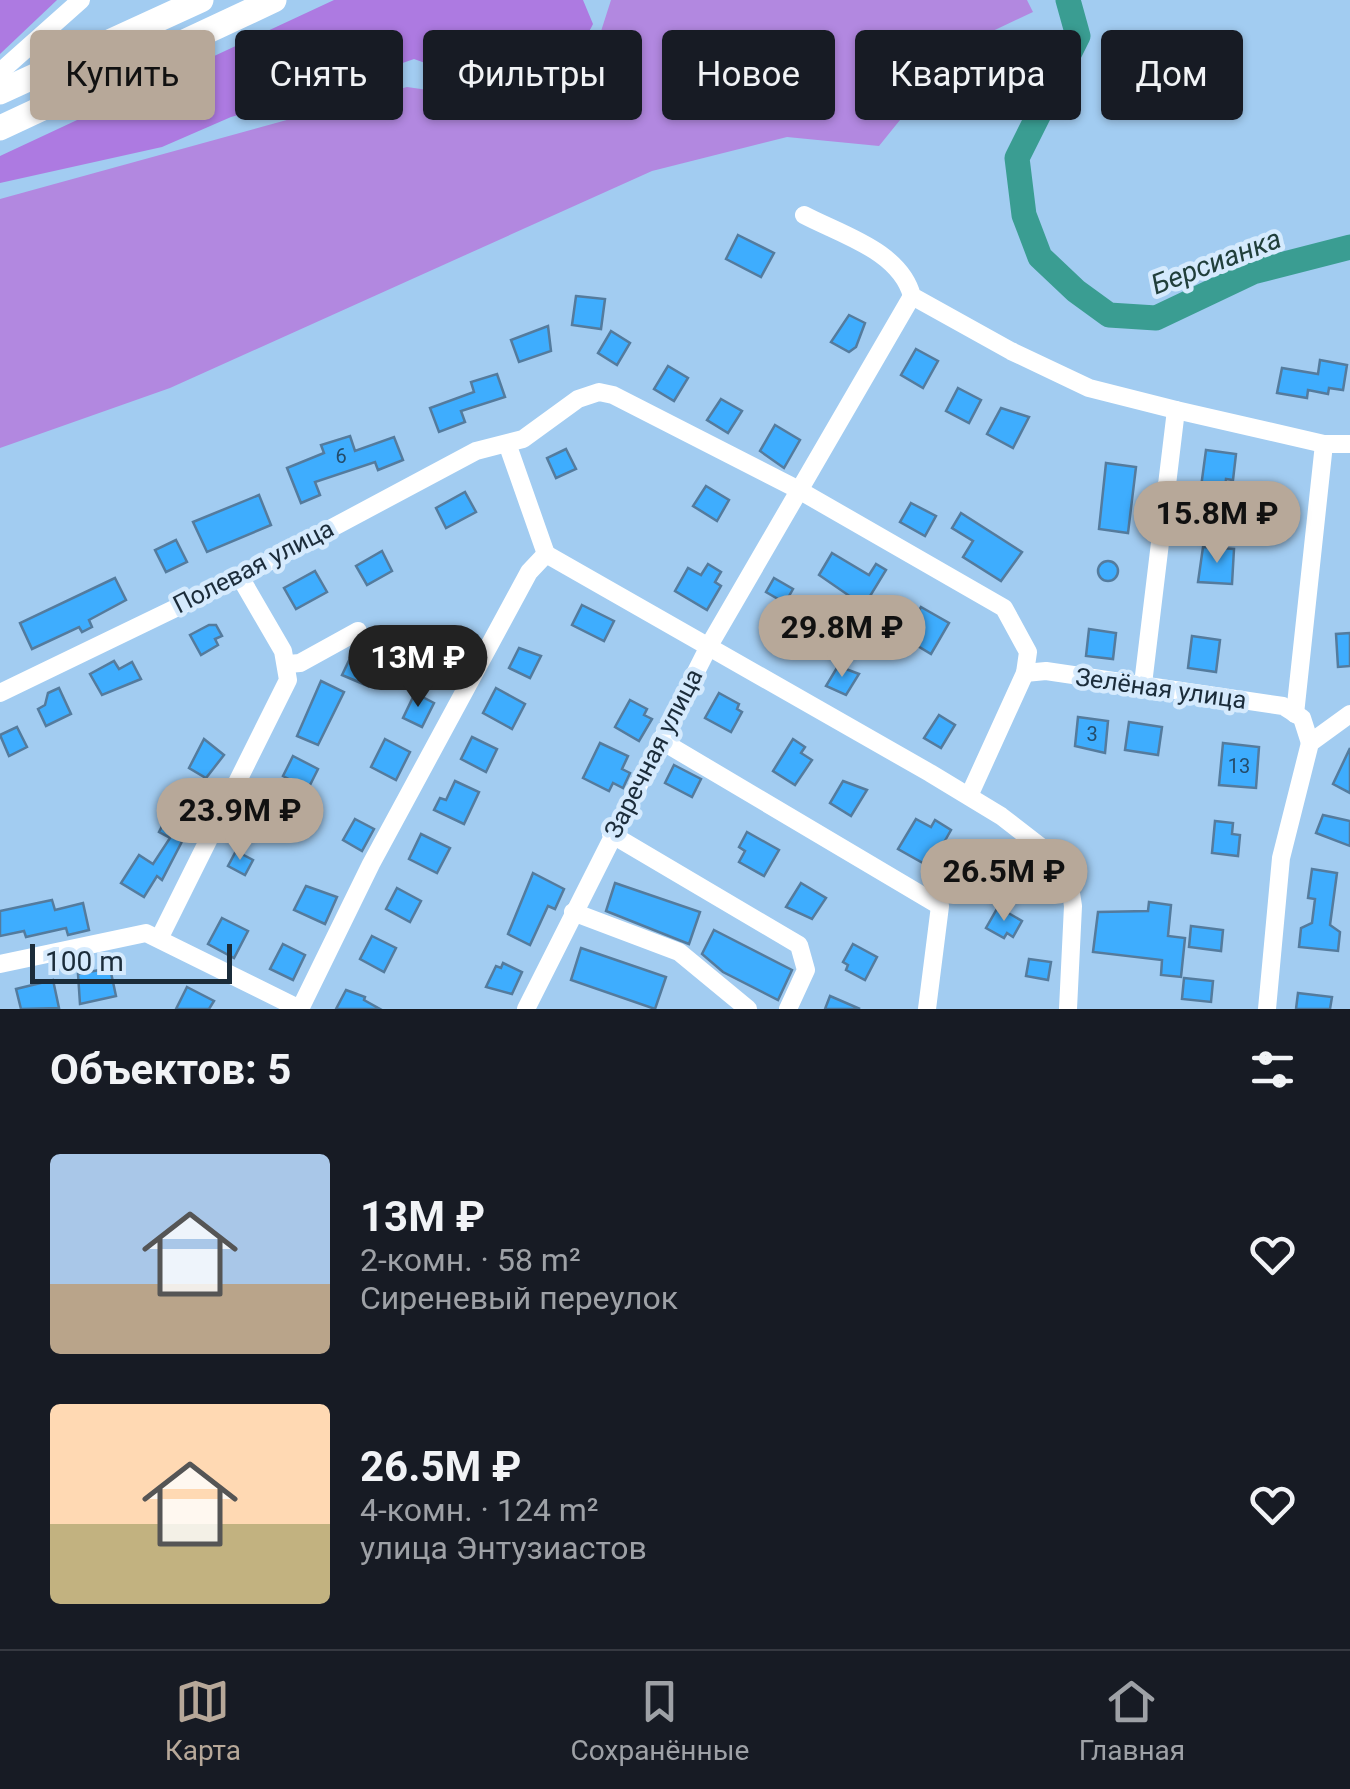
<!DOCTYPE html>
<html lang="ru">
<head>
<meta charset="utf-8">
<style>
	body { margin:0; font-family:Roboto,sans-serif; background:#242831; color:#f1f3f6; height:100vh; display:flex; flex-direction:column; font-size:38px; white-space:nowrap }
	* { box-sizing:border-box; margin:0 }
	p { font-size:32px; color:#9ea1a6 }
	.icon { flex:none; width:55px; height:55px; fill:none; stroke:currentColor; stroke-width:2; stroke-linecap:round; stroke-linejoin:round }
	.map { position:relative; height:1009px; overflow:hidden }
	.drawer { display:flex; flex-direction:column; background:#171b24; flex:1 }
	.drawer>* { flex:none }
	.top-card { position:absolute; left:30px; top:30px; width:1290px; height:90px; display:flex; gap:20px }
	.scale { position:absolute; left:30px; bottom:25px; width:202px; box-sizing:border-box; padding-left:10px; border:5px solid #1b2c3a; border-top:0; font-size:28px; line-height:35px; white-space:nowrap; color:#1b2c3a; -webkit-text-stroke:8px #d5eafd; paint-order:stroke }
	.price { position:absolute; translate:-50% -85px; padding:0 22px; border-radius:35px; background:#b7a899; color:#111; font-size:32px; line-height:65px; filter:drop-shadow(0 2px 5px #0008) }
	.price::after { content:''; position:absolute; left:50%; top:60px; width:30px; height:22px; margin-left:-15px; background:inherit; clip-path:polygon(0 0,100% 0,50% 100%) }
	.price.selected { background:#222; color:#fff }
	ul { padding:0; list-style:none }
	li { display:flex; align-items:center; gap:30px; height:250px; padding:0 50px }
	li span { display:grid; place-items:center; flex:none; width:280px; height:200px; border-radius:10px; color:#555 }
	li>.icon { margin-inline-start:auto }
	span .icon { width:120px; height:120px; fill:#fffc; stroke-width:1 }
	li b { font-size:42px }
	h2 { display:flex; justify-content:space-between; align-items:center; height:120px; padding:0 50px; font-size:42px }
	.pill { padding:0 35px; border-radius:10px; background:#171b24; box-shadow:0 2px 8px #0004; font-size:35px; line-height:90px }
	.pill.selected { background:#b7a899; color:#111 }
	.tabs { display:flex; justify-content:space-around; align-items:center; height:140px; border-top:2px solid #363941; background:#171b24; font-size:28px; color:#9ea1a6 }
	.tabs a { display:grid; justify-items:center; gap:5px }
	.tabs .selected { color:#b7a899 }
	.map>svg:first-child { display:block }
</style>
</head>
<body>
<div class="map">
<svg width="1350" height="1009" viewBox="0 0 1350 1009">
	<rect width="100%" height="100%" fill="#a2ccf1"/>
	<!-- green -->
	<path fill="#b288e0" d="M611,0H1027L1033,12L959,47L879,146L787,137L652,171L170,388L0,448V199L407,87L498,100L595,50Z"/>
	<!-- forest -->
	<g fill="#ad7ae1">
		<path d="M0,0H57L0,54Z"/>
		<path d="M334,0H583L593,24C584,44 572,48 553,58C488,91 479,82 414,59L309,96L231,117L162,147L0,183V156Z"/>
	</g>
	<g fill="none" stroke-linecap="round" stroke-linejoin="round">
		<!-- river -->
		<path stroke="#3a9d92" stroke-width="25" d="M1068,0L1078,36L1017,158L1024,215L1040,257L1076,291L1109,315L1156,318L1253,272L1350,247"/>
	</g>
	<!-- building -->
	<g fill="#3eadfe" stroke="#547b9d" stroke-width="2.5">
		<path d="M738,235L774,253L761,277L726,259Z"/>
		<path d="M576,296L605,299L601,329L572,325Z"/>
		<path d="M849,315L865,323L856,347L849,352L831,342Z"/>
		<path d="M548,326L551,351L519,362L511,340Z"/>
		<path d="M611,331L630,343L617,365L598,353Z"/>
		<path d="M916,349L938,361L923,388L901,375Z"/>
		<path d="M1320,360L1347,365L1343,390L1329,388L1328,394L1308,390L1307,398L1277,393L1282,368L1318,374Z"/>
		<path d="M668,366L688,378L674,401L654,389Z"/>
		<path d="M497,374L505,397L461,411L465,422L439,432L430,408L474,392L471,382Z"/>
		<path d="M958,388L981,400L969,423L946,411Z"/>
		<path d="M721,399L742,411L728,433L707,420Z"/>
		<path d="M1001,408L1029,417L1013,448L987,434Z"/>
		<path d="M775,425L800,440L784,468L760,451Z"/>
		<path d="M350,436L355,451L394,437L403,460L378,470L375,462L315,482L320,495L301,503L287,468L324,453L321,445Z"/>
		<path d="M566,449L576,469L556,478L547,458Z"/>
		<path d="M1206,450L1236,454L1233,480L1226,479L1225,489L1201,487Z"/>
		<path d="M1106,463L1136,467L1128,533L1099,529Z"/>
		<path d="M706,486L729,500L717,521L693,506Z"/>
		<path d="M465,492L476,512L446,528L436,508Z"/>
		<path d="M259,495L271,525L207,552L193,522Z"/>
		<path d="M911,503L936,516L925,536L900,522Z"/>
		<path d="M961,513L1022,552L1001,581L963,557L973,541L952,528Z"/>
		<path d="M176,540L187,562L166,572L155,550Z"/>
		<path d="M1203,547L1234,549L1232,584L1198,582Z"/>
		<path d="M382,551L392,571L367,585L356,566Z"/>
		<path d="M832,553L869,575L876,564L886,570L864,606L819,575Z"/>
		<circle cx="1108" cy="571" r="10"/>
		<path d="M708,564L721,572L715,582L721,586L707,610L675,591L688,568L701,575Z"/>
		<path d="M315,571L327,592L296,609L284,588Z"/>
		<path d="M115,578L126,600L89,620L92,627L82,632L79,627L32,649L20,623Z"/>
		<path d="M774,578L793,589L785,603L766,592Z"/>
		<path d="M582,605L614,621L604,641L572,625Z"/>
		<path d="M921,607L949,623L931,654L903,637Z"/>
		<path d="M209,625H216L222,636L215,639L218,645L201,655L190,635Z"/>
		<path d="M1089,629L1116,633L1113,659L1086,656Z"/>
		<path d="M389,630L402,637L389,664L380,659L368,686L342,675L352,654L362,658L373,636L383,642Z"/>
		<path d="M1350,633V666L1338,667L1336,634Z"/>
		<path d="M1192,636L1220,640L1216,672L1188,668Z"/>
		<path d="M519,648L541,656L530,678L509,668Z"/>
		<path d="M431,650L458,664L449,680L443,676L440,681L420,671Z"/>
		<path d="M114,661L119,669L132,662L141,679L102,695L90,674Z"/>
		<path d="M838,666L859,674L846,695L826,686Z"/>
		<path d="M321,681L344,692L318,745L297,736Z"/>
		<path d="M59,688L71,714L46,726L38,709L45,705L48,693Z"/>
		<path d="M496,688L525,704L512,729L483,713Z"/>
		<path d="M415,693L434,703L422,727L403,718Z"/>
		<path d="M719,693L739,704L737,709L742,712L731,732L705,718Z"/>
		<path d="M630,700L647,709L644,715L652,719L639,741L615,727Z"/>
		<path d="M939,715L955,725L941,748L924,738Z"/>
		<path d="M1078,717L1108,721L1105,753L1075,746Z"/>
		<path d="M1129,722L1162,727L1158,755L1125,750Z"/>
		<path d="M17,727L27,747L9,756L0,735Z"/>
		<path d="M472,737L497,749L486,772L461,759Z"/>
		<path d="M204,739L224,755L206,778L189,768Z"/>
		<path d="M385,739L410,752L396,780L371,767Z"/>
		<path d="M793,739L805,747L801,753L812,760L795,785L773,771Z"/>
		<path d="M600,743L628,756L622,769L630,773L623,788L613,783L609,791L583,778Z"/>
		<path d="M1223,743L1259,747L1256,788L1219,785Z"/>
		<path d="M1350,748V793L1333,784Z"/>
		<path d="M293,756L318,769L308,789L283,776Z"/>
		<path d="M674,765L701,779L692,797L665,783Z"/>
		<path d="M455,781L479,792L464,824L434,810L440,798L446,800Z"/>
		<path d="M843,781L867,790L851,816L830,803Z"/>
		<path d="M265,803L291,816L279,839L253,826Z"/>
		<path d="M191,804L206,812L194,833L188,830L162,880L157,876L144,897L121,883L139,855L153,864L170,838L159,832L171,809L184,816Z"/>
		<path d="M1323,815L1350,821V846L1316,833Z"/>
		<path d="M355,819L374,829L362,851L343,840Z"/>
		<path d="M916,819L931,827L935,820L951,830L930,867L898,849Z"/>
		<path d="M1215,821L1233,823L1232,834L1240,835L1238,856L1212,853Z"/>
		<path d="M747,832L779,850L764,876L739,862L745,851L739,847Z"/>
		<path d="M421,834L450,848L437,873L409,859Z"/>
		<path d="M978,844L1001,856L985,885L963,873Z"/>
		<path d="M236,851L253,860L245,875L228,866Z"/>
		<path d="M1312,869L1337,873L1330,925L1340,932L1338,951L1299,947L1301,928L1312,923L1315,899L1308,898Z"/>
		<path d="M533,873L564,889L555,909L548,906L530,945L508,934Z"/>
		<path d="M615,883L700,912L689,944L606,911Z"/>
		<path d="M801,883L826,898L812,919L786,907Z"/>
		<path d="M306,886L337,897L325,924L294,910Z"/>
		<path d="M397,888L421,901L410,922L386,909Z"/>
		<path d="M52,900L55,910L83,903L89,930L68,935L66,928L26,937L24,931L0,936V911Z"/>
		<path d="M1149,902L1171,905L1168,936L1185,938L1181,977L1161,975L1162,960L1093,952L1098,912L1148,911Z"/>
		<path d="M998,907L1022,921L1013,937L1007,933L1004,938L986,928Z"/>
		<path d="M222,918L248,931L234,958L208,944Z"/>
		<path d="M1191,926L1223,930L1221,951L1189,947Z"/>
		<path d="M714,930L792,970L778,1000L723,972L702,954Z"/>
		<path d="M372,936L396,948L384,972L360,959Z"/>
		<path d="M283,944L305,955L293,980L270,969Z"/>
		<path d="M853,944L877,957L865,980L846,970L848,965L843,962Z"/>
		<path d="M581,948L666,977L655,1009L571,980Z"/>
		<path d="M1029,959L1051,962L1048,980L1026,976Z"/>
		<path d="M503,963L522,972L512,994L486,987L496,966L501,968Z"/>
		<path d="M110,968L116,996L80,1004L78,974Z"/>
		<path d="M1184,978L1213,981L1211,1002L1182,999Z"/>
		<path d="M53,980L59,1008L21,1009L16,989Z"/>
		<path d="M187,987L214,1001L209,1009H176Z"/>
		<path d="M346,990L365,997L364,1000L380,1009H336Z"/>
		<path d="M1298,993L1332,997L1330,1009H1296Z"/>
		<path d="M830,996L860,1009H825Z"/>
	</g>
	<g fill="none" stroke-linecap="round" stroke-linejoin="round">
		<!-- minor -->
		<g stroke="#fff" stroke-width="18">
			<path d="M0,72L81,0"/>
			<path d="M804,215C842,235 900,251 912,296L1011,351L1089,388L1176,410"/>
			<path d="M1324,444H1350"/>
			<path d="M508,446L546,554"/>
			<path d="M546,554L930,773L1001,816L1067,867L1073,906L1068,1009"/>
			<path d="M288,664L300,663L358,631"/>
			<path d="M1025,673L1046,671L1283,706L1302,718L1310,743"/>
			<path d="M1143,684L1176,410L1324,444L1295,714"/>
			<path d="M0,693L240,577L476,451L523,439L578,399L599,392L613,395L797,489L1004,608L1028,652L1025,673L969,796"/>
			<path d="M660,740L940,906L927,1009"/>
			<path d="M611,834L799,945L806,970L788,1009"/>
			<path d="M573,912L679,952L748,1009"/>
			<path d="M160,937L288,680L283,651L240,577"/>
			<path d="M0,964L146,933L300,1009"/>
			<path d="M300,1009L371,864L529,572L546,554"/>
			<path d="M526,1009L710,644L912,296"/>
			<path d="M1267,1009L1281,858L1310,743L1350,714"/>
		</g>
		<!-- highway -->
		<g stroke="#fff" stroke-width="25">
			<path d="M0,92L201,0"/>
			<path d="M0,128L274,0"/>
		</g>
	</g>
	<g text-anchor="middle" stroke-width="9" stroke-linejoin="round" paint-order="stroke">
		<!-- number labels -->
		<g font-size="20" fill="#244c6b">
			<text x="341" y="463">6</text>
			<text x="1092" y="741">3</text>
			<text x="1239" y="773">13</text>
		</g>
		<!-- street labels -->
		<g font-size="25" fill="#1b2c3a" stroke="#d5eafd">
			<text transform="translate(253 566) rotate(-27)" y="9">Полевая улица</text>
			<text transform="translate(1161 688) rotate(8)" y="9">Зелёная улица</text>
			<text transform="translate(653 753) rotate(-63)" y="9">Заречная улица</text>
		</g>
		<!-- water labels -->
		<g font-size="28" font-style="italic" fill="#213f3b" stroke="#d5eafd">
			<text transform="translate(1216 261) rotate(-21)" y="10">Берсианка</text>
		</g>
	</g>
</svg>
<div class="scale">100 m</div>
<b class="price" style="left:1217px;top:566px">15.8M ₽</b>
<b class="price" style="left:842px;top:680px">29.8M ₽</b>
<b class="price selected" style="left:418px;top:710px">13M ₽</b>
<b class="price" style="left:240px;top:863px">23.9M ₽</b>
<b class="price" style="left:1004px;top:924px">26.5M ₽</b>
<div class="top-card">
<a class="pill selected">Купить</a>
<a class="pill">Снять</a>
<a class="pill">Фильтры</a>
<a class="pill">Новое</a>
<a class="pill">Квартира</a>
<a class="pill">Дом</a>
</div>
</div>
<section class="drawer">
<h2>Объектов: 5<svg class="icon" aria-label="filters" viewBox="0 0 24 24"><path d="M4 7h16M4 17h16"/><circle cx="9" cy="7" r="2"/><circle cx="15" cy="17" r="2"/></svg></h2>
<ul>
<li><span style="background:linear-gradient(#a9c7e8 65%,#b9a48a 0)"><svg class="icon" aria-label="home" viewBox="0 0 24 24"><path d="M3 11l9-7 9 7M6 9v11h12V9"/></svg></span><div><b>13M ₽</b><p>2-комн. · 58 m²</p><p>Сиреневый переулок</p></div><svg class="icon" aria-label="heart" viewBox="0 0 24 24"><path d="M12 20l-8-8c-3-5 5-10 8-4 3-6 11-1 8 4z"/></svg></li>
<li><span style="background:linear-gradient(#ffd9b3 60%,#c2b280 0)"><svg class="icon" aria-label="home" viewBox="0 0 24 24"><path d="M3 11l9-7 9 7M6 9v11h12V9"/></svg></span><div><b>26.5M ₽</b><p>4-комн. · 124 m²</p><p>улица Энтузиастов</p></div><svg class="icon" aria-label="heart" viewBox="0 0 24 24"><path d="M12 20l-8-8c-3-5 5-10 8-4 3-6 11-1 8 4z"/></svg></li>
</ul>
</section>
<nav class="tabs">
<a class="selected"><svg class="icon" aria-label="map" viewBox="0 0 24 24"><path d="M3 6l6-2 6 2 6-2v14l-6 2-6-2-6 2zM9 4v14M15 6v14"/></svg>Карта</a>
<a><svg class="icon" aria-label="saved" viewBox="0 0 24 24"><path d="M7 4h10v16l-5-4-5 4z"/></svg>Сохранённые</a>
<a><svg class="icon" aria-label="home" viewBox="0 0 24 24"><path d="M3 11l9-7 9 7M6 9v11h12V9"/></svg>Главная</a>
</nav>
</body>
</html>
